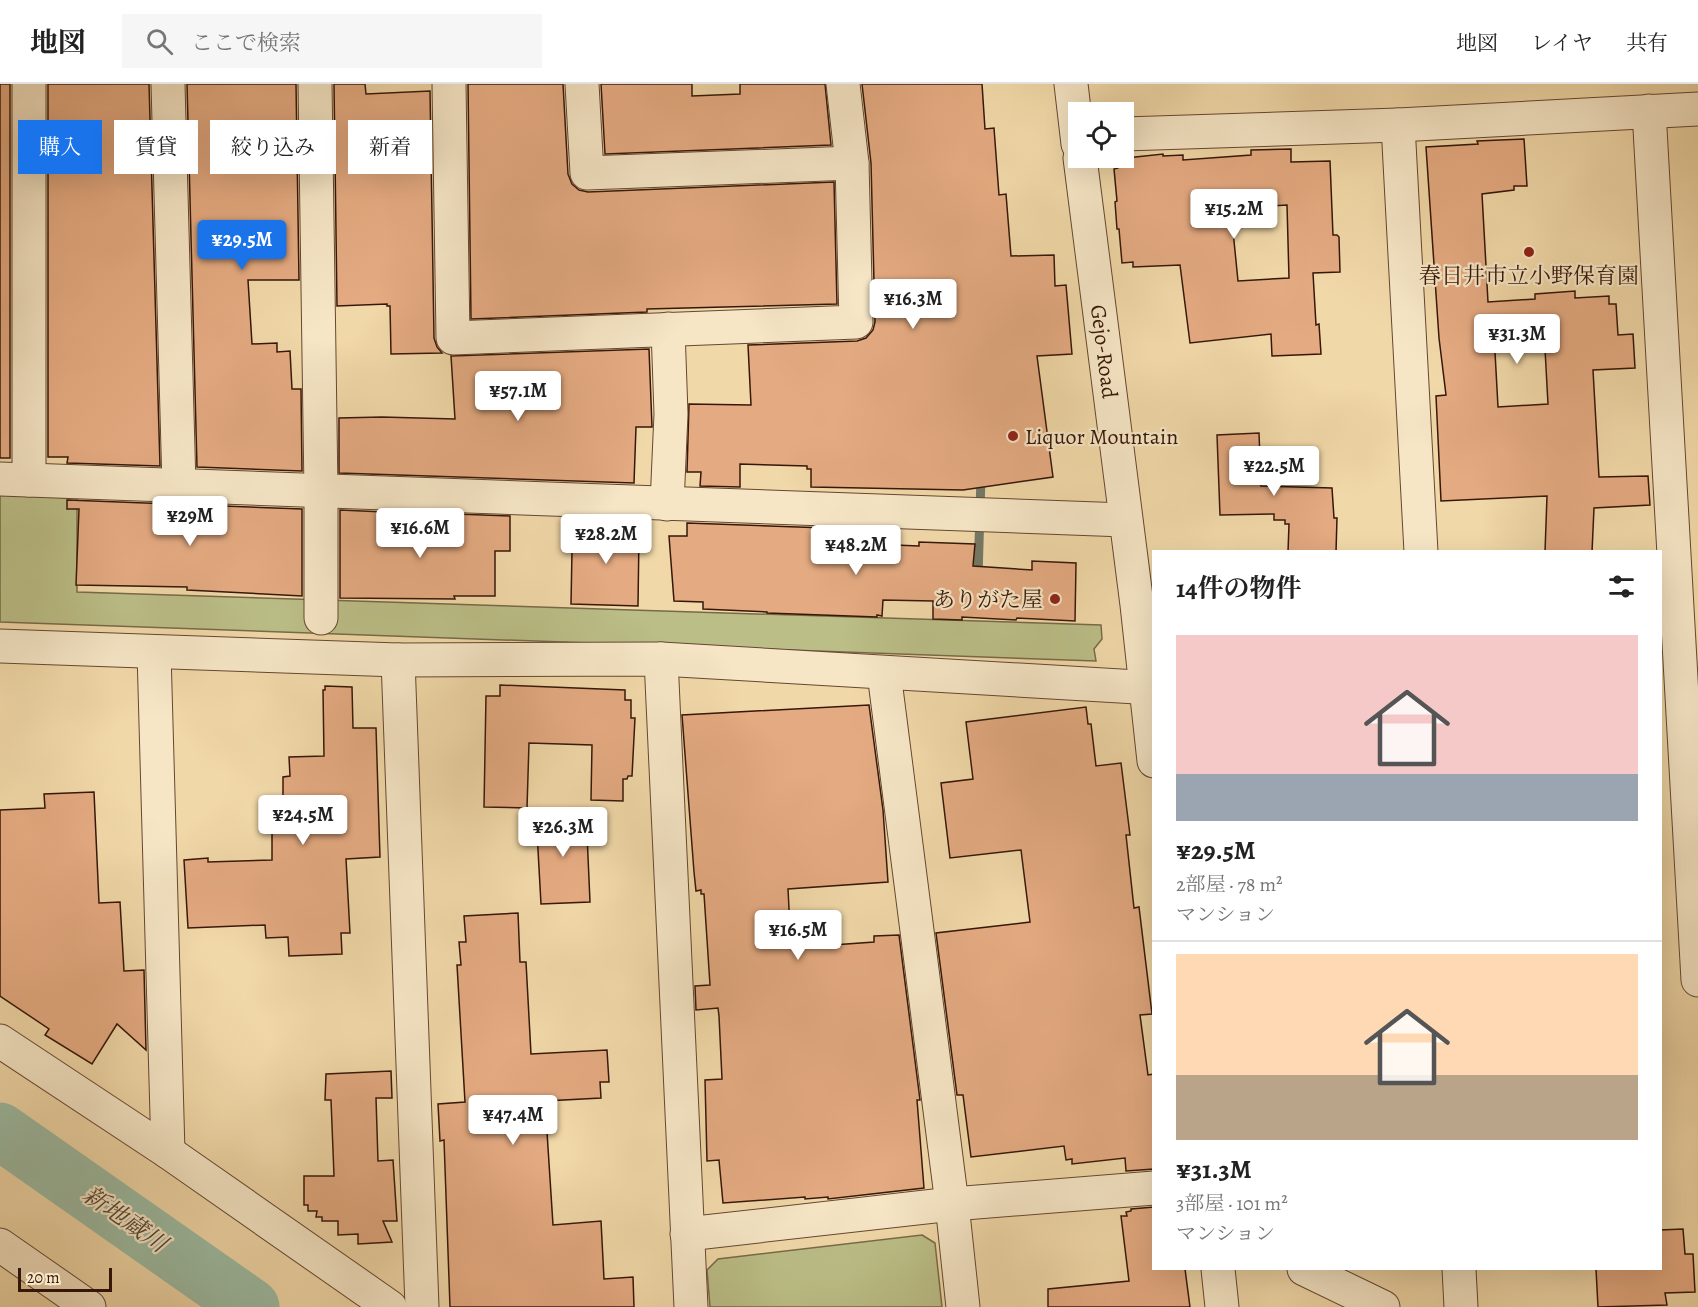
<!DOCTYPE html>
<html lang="ja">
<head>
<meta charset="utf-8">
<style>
	body { margin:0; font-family:Alegreya,"Noto Serif JP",serif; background:#f6f6f6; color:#222; height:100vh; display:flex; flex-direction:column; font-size:22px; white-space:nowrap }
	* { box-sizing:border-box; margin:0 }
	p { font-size:20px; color:#767676 }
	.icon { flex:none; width:33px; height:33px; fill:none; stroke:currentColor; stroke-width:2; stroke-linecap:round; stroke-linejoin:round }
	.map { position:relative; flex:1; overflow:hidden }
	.sheet { position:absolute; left:1152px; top:466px; width:510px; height:720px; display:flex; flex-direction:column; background:#fff; border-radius:0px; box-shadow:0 6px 24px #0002 }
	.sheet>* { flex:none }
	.guide { position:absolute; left:18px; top:36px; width:570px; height:54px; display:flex; gap:12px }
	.fabs { position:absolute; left:1068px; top:18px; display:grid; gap:12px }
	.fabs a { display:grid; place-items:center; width:66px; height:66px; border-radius:0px; background:#fff; box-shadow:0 6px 24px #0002; font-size:30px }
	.scale { position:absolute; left:18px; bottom:15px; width:94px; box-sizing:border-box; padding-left:6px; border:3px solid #361709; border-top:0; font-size:16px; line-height:21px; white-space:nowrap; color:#361709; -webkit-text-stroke:4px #f6e6c6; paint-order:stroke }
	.price { position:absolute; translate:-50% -51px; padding:0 14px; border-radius:6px; background:#fff; color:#222; font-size:20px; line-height:39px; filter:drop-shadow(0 2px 3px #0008) }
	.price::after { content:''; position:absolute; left:50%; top:36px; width:18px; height:14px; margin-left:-9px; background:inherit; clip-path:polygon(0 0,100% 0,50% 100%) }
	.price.on { background:#1a73e8; color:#fff }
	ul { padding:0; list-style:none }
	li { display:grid; align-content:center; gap:12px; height:318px; padding:0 24px }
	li+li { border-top:2px solid #e0e0e0 }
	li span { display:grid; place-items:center; height:186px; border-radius:0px; color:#555 }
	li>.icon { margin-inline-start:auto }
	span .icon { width:108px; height:108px; fill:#fffc; stroke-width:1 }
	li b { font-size:26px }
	h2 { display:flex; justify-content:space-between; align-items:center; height:72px; padding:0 24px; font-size:26px }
	.tag { padding:0 21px; border-radius:0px; background:#fff; box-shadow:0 6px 24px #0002; font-size:21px; line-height:54px }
	.tag.on { background:#1a73e8; color:#fff }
	header { display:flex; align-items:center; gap:36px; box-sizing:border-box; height:84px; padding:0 30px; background:#fff; border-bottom:2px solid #e0e0e0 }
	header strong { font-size:28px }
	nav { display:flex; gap:33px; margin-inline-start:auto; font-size:21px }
	.search { width:420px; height:54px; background:#f6f6f6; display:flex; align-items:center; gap:15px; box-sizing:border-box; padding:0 21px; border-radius:0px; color:#767676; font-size:22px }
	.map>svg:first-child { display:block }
</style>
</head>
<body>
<header>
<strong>地図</strong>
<div class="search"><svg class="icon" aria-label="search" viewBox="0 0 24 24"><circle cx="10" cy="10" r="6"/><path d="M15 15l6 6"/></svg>ここで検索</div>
<nav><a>地図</a><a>レイヤ</a><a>共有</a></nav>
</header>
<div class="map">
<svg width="1698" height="1223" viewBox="0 0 1698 1223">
	<rect width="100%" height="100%" fill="#f1d8a8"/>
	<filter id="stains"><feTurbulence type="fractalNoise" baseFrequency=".00333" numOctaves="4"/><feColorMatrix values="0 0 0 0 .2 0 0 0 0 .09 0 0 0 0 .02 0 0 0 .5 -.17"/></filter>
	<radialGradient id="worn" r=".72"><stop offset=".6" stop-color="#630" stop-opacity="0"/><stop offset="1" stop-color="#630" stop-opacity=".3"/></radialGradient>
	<!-- green -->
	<g fill="#bbbe87" stroke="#786a48" stroke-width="1.5">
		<path d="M0,411L77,414V508L1101,541L1102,555L1094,565L1096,577L0,538Z"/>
		<path d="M922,1151L935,1159L942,1223H710L707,1186L718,1175Z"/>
	</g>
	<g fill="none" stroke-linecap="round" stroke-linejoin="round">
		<!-- stream -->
		<path stroke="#737965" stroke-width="9" d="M978,493L981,393"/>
		<!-- river -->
		<path stroke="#9cbba3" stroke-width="57" d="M0,1047L251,1223"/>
	</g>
	<!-- building -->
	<g fill="#e4aa81" stroke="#361709" stroke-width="1.5" fill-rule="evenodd">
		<rect x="0" y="0" width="10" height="374"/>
		<path d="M48,0H149L160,382L67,379L68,373H48Z"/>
		<path d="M187,0H296L299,196H248L252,260L277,259V268L290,267L292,305H301L302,387L197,383Z"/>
		<path d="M334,0H365L366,10L430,7L434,254L437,263L442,269L391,270L390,222H387V220L337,222Z"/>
		<path d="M468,0H563L568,90L572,100L579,106L588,108L834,98L837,220L647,225V228L471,235Z"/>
		<path d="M601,0H692V12L740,10V0H825L831,61L605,70Z"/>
		<path d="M862,0H982L985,45L994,44L999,111L1006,110L1011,172L1054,171L1055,202L1066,201L1072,270L1037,272L1053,393L963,406L811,403V385H807V382L740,380V403L700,402L701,388H687L689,320L751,321L748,261L857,257L866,254L873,246L875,238L871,79Z"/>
		<path d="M1524,55L1527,102H1514V106L1482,110L1488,218L1535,215V210L1575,207V214L1609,212V220H1616L1618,251L1633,250L1635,284L1593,286L1599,393L1648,392L1650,421L1594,424L1592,468H1545L1547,412L1441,417L1436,312L1446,311L1439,254L1426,63L1478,60L1477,57ZM1545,265L1548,320L1498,323L1495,268Z"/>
		<path d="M1291,65V78L1330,77L1333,151H1337L1339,153L1340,188L1313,189L1316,241L1319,240L1321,270L1272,272L1271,250L1190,259L1180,181L1133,183V178L1122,179L1119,145H1117L1115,118L1117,117L1114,85L1118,84L1117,75L1163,70V72L1183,71V76L1251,71V66ZM1287,121L1289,194L1238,197L1232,137H1235L1234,124Z"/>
		<path d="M649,265L652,343H636L634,399L339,389V334L382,333L455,335L451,272Z"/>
		<path d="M1259,349L1261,402L1332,404L1334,434H1337L1336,468H1288L1289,440H1285V436H1274V430L1220,431L1217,351Z"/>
		<path d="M67,416L302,425V512L187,506V503L76,501L79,425H67Z"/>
		<path d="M340,426L384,428V452L454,453L456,430L510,432V467H495V512H454L455,515L340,514Z"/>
		<path d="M590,435L634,437L635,439V451H639L638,522L571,520L572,467H575L577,451H590Z"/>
		<path d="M687,439L856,445L855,456L870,457V460L919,462V458L975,460L973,482L1032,486V477L1076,479L1075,537L1017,534L1016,536L962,533V536L933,535V517L883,516L882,532L877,531V533L767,529V528L703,525V518L674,517L669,452H687Z"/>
		<path d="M500,601L625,606V616H631V634H635L632,692H628L627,695H623V717L591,716L592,661L529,659L527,724L484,723L486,612H500Z"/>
		<path d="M325,602L352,603L353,644H376L380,773L346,775L350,849H341L342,870L289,872L288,853L266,854L265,841L188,844L184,776L208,774V778L272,776V745H283V693L290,692L289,673L324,672L323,606H325Z"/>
		<path d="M869,621L883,726L888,798L788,805L791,864L874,858V852L899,851L920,1016H917L924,1104L828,1115V1113L805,1115V1113L723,1119L719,1076L707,1077L705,996L722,995L719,932L718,924L696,926L695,902L710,901L704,810H701V806L696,807L694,788L682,631Z"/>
		<path d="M1086,623L1088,640H1091L1096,682L1121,679L1130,751H1126L1134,824L1139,823L1152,930L1140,931L1148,991L1154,990V1085L1126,1087L1125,1074L1072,1080V1075L1066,1076L1064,1062L971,1073L963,1011H957L936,849L1030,838L1021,766L950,774L941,699L973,695L966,638Z"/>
		<path d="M94,708L99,819L120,818L124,887L144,886L146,966L117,940L92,980L45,951L49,945L0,912V726L45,724L44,710Z"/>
		<path d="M586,727L590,818L541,820L536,730Z"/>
		<path d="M518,829L520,878H526L531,970L607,966L609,998H600L601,1014L545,1017L553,1141L601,1137L604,1195L633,1193L634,1223H450L444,1056L440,1057L438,1020L465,1018L457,881H461L459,858H466L464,832Z"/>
		<path d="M391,987L392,1014H376L378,1077L393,1076L397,1137H383L392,1158L358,1160V1150L338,1151V1137H322V1133H316L317,1127H308V1121H304V1092H334L331,1016H325L326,990Z"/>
		<path d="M1154,1123V1185H1185L1190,1223H1048V1205L1129,1197L1121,1132H1127L1126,1128L1131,1127V1125Z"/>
		<path d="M1683,1145L1685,1170H1693L1695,1208L1665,1209L1667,1221L1598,1223L1596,1185H1660V1146Z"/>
	</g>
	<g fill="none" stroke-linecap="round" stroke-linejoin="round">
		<!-- minor casing -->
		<g stroke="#654731" stroke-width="35">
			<g id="minor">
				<path d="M29,0V396"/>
				<path d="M168,0L179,402"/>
				<path d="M315,0L321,407V534"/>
				<path d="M449,0L453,254L856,238L852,79L843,0"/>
				<path d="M582,0L587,89L852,79"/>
				<path d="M1071,0L1078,60"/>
				<path d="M1649,27L1698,896"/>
				<path d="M1398,41L1421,468"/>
				<path d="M1124,50L1398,41L1698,25"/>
				<path id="s1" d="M1080,74L1137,521L1154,677"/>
				<path d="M0,395L1125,436"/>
				<path d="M667,420L671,330L668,245"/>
				<path d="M0,562L398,576L661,575L1154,604"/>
				<path d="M154,568L168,1068"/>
				<path d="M661,575L691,1223"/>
				<path d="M398,576L422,1223"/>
				<path d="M884,589L952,1120L963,1223"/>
				<path d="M0,957L168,1068L390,1223"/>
				<path d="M687,1150L952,1120L1154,1104"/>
				<path d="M0,1161L89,1223"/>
				<path d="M1218,1185L1222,1223"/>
				<path d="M1304,1185L1383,1223"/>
				<path d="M1459,1185L1461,1223"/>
			</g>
		</g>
		<!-- minor -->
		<use href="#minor" stroke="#f6e6c6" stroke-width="33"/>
	</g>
	<!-- markers -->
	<g fill="#8f2418" stroke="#f6e6c6" stroke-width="2">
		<circle cx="1529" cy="168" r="6"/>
		<circle cx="1013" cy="352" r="6"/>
		<circle cx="1055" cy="515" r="6"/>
	</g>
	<g text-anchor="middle" stroke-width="4.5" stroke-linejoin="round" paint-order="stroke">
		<!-- poi labels -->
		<g font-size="22" fill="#361709" stroke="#f6e6c6">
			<text x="1529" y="199">春日井市立小野保育園</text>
			<text x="1025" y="360" text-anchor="start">Liquor Mountain</text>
			<text x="1043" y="523" text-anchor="end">ありがた屋</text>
		</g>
		<!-- street labels -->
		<g font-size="22" fill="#361709" stroke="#f6e6c6">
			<text dy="8" stroke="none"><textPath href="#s1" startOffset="195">Gejo-Road</textPath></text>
		</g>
		<!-- water labels -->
		<g font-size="24" font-style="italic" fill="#554837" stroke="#f6e6c6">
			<text transform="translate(125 1135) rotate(35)" y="8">新地蔵川</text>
		</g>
	</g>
	<rect width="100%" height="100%" filter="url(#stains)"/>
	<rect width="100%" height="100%" fill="url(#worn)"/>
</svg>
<div class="fabs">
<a><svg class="icon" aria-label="locate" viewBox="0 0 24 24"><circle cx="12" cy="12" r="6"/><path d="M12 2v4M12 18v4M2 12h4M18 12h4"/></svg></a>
</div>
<div class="scale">20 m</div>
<b class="price" style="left:1234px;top:156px">¥15.2M</b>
<b class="price on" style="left:242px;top:187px">¥29.5M</b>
<b class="price" style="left:913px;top:246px">¥16.3M</b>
<b class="price" style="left:1517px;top:281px">¥31.3M</b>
<b class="price" style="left:518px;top:338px">¥57.1M</b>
<b class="price" style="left:1274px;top:413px">¥22.5M</b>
<b class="price" style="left:190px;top:463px">¥29M</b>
<b class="price" style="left:420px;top:475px">¥16.6M</b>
<b class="price" style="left:606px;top:481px">¥28.2M</b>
<b class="price" style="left:856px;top:492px">¥48.2M</b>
<b class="price" style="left:303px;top:762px">¥24.5M</b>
<b class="price" style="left:563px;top:774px">¥26.3M</b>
<b class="price" style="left:798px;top:877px">¥16.5M</b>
<b class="price" style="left:513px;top:1062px">¥47.4M</b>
<div class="guide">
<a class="tag on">購入</a>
<a class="tag">賃貸</a>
<a class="tag">絞り込み</a>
<a class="tag">新着</a>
</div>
<section class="sheet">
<h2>14件の物件<svg class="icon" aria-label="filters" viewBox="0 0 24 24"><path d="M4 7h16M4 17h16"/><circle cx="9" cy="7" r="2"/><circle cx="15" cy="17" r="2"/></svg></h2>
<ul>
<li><span style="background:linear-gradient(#f6c9c9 75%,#9aa5b1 0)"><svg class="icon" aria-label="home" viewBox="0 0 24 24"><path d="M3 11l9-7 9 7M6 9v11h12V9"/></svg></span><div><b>¥29.5M</b><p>2部屋 · 78 m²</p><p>マンション</p></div></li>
<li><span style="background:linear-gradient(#ffd9b3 65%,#b9a48a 0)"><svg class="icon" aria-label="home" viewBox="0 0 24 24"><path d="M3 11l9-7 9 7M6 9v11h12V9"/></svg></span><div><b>¥31.3M</b><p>3部屋 · 101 m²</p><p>マンション</p></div></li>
</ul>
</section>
</div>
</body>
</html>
